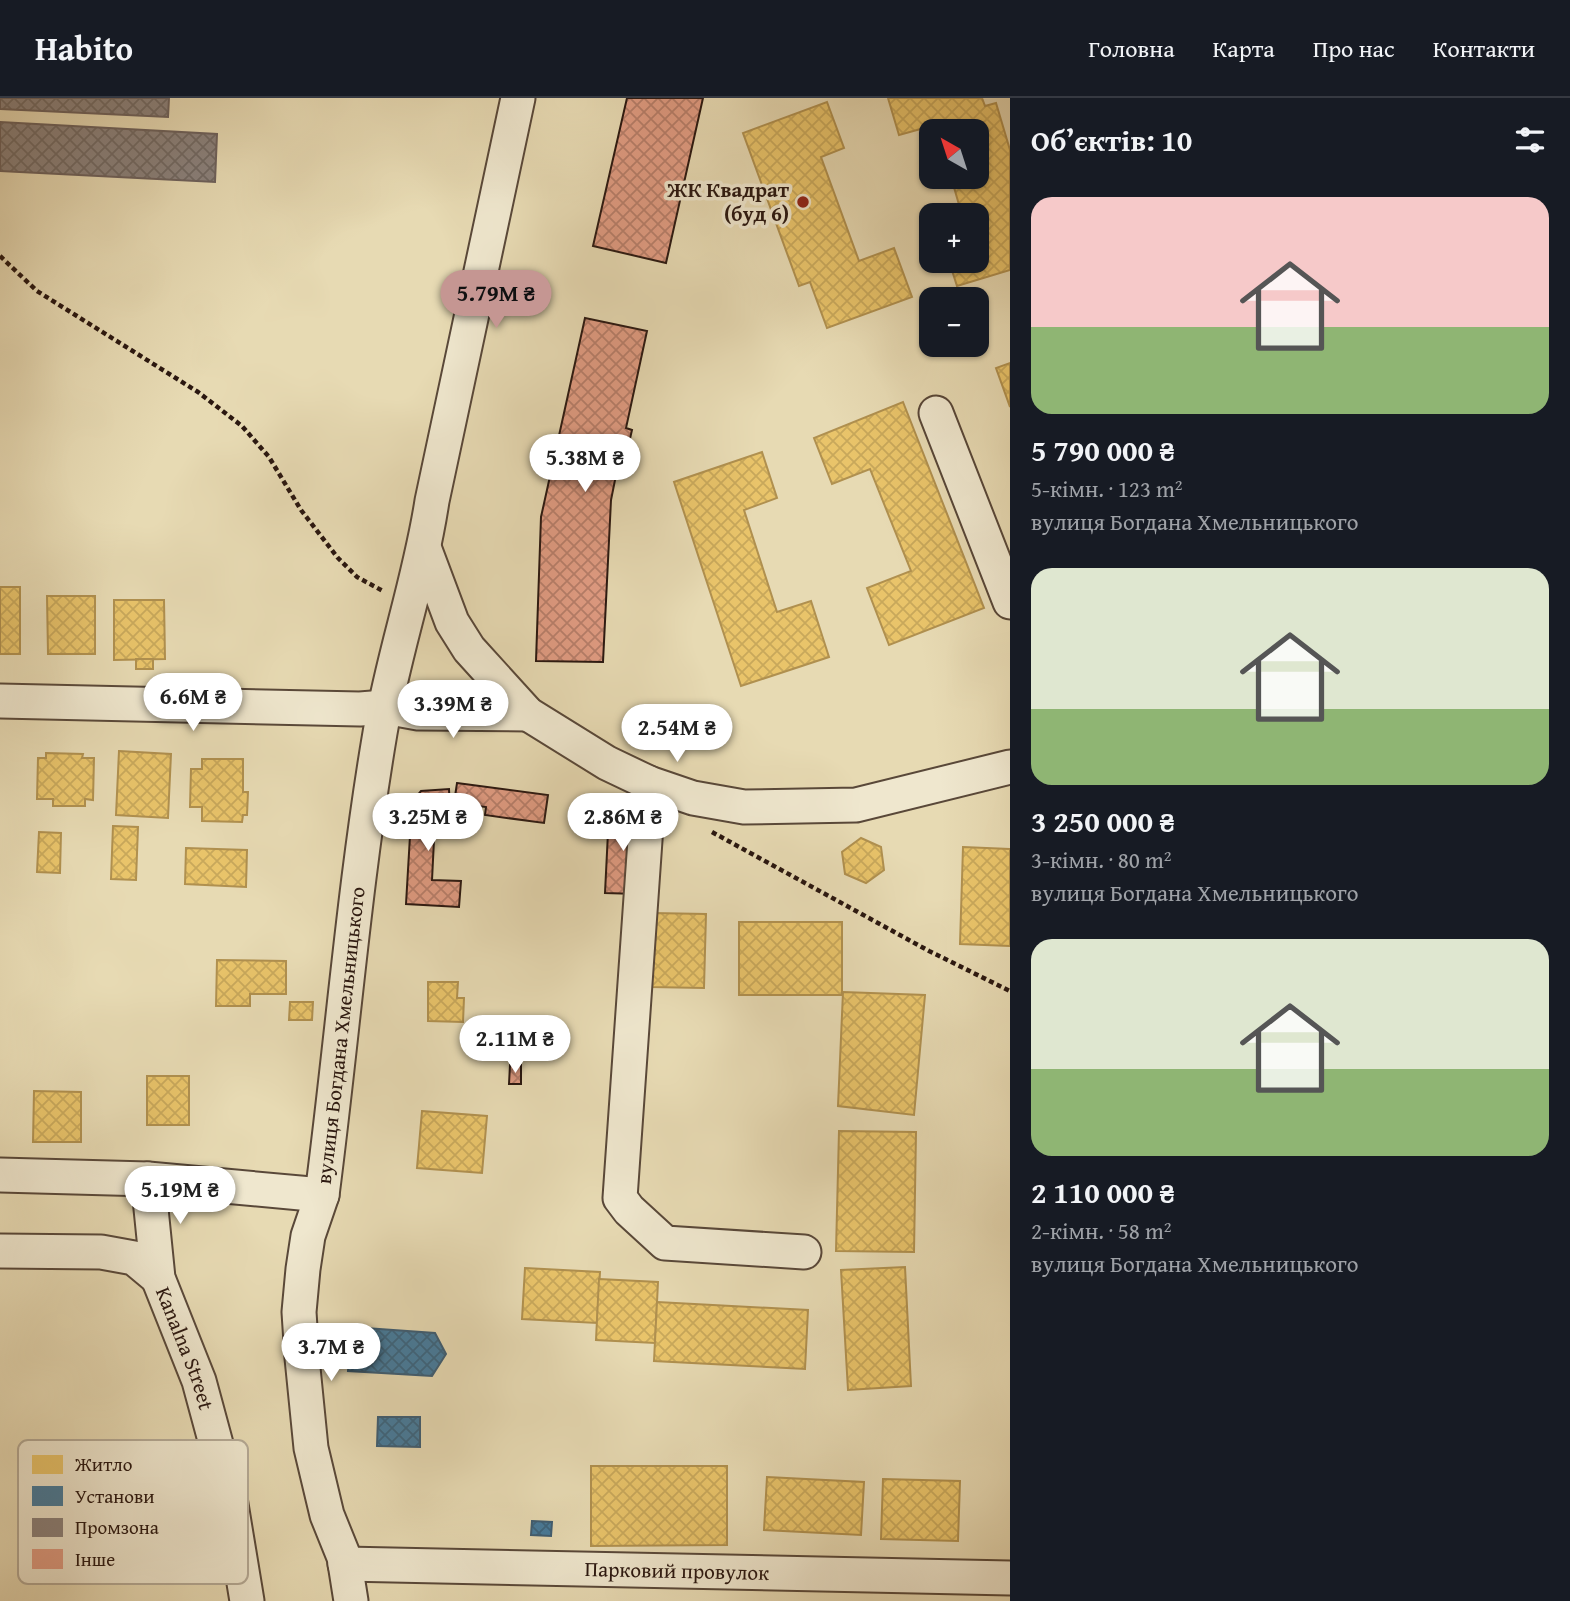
<!DOCTYPE html>
<html lang="uk">
<head>
<meta charset="utf-8">
<style>
	body { margin:0; font-family:"Gentium Book Plus",serif; background:#242831; color:#f1f3f6; height:100vh; display:flex; flex-direction:column; font-size:26px; white-space:nowrap }
	* { box-sizing:border-box; margin:0 }
	p { font-size:23px; color:#9ea1a6 }
	.icon { flex:none; width:38px; height:38px; fill:none; stroke:currentColor; stroke-width:2; stroke-linecap:round; stroke-linejoin:round }
	.map { position:relative; flex:1; overflow:hidden }
	.side { display:flex; flex-direction:column; background:#171b24; width:560px }
	.side>* { flex:none }
	.needle { width:46px; rotate:321deg }
	.fabs { position:absolute; left:919px; top:21px; display:grid; gap:14px }
	.fabs a { display:grid; place-items:center; width:70px; height:70px; border-radius:14px; background:#171b24; box-shadow:0 2px 5px #0004; font-size:35px }
	.price { position:absolute; translate:-50% -60px; padding:0 16px; border-radius:24px; background:#fff; color:#222; font-size:23px; line-height:46px; filter:drop-shadow(0 2px 4px #0008) }
	.price::after { content:''; position:absolute; left:50%; top:42px; width:21px; height:16px; margin-left:-10px; background:inherit; clip-path:polygon(0 0,100% 0,50% 100%) }
	.price.active { background:#c59692; color:#111 }
	ul { padding:0; list-style:none }
	li { display:grid; align-content:center; gap:14px; height:371px; padding:0 21px }
	li span { display:grid; place-items:center; height:217px; border-radius:21px; color:#555 }
	li>.icon { margin-inline-start:auto }
	span .icon { width:126px; height:126px; fill:#fffc; stroke-width:1 }
	li b { font-size:30px }
	h2 { display:flex; justify-content:space-between; align-items:center; height:84px; padding:0 21px; font-size:30px }
	header { display:flex; align-items:center; gap:42px; box-sizing:border-box; height:98px; padding:0 35px; background:#171b24; border-bottom:2px solid #363941 }
	header strong { font-size:33px }
	nav { display:flex; gap:38px; margin-inline-start:auto; font-size:24px }
	main { display:flex; flex:1; min-height:0 }
	.map>svg:first-child { display:block }
</style>
</head>
<body>
<header>
<strong>Habito</strong>
<nav><a>Головна</a><a>Карта</a><a>Про нас</a><a>Контакти</a></nav>
</header>
<main>
<div class="map">
<svg width="1010" height="1503" viewBox="0 0 1010 1503">
	<defs>
		<pattern id="homes-cross-hatch" width="8" height="8" patternUnits="userSpaceOnUse" patternTransform="scale(1.75)"><rect width="8" height="8" fill="#e9c46a"/><path d="M0 0l8 8M0 8l8-8" fill="none" stroke="#c8a85b"/></pattern>
		<pattern id="public-cross-hatch" width="8" height="8" patternUnits="userSpaceOnUse" patternTransform="scale(1.75)"><rect width="8" height="8" fill="#457b9d"/><path d="M0 0l8 8M0 8l8-8" fill="none" stroke="#3a647f"/></pattern>
		<pattern id="industry-cross-hatch" width="8" height="8" patternUnits="userSpaceOnUse" patternTransform="scale(1.75)"><rect width="8" height="8" fill="#8a817c"/><path d="M0 0l8 8M0 8l8-8" fill="none" stroke="#716964"/></pattern>
		<pattern id="building-cross-hatch" width="8" height="8" patternUnits="userSpaceOnUse" patternTransform="scale(1.75)"><rect width="8" height="8" fill="#e19c83"/><path d="M0 0l8 8M0 8l8-8" fill="none" stroke="#b77e6a"/></pattern>
	</defs>
	<rect width="100%" height="100%" fill="#e7dab3"/>
	<filter id="stains"><feTurbulence type="fractalNoise" baseFrequency=".00286" numOctaves="4"/><feColorMatrix values="0 0 0 0 .2 0 0 0 0 .09 0 0 0 0 .02 0 0 0 .5 -.17"/></filter>
	<radialGradient id="worn" r=".72"><stop offset=".6" stop-color="#630" stop-opacity="0"/><stop offset="1" stop-color="#630" stop-opacity=".3"/></radialGradient>
	<!-- homes -->
	<g fill="url(#homes-cross-hatch)" stroke="#b0904f" stroke-width="2">
		<path d="M888,0H982L985,8L996,5L1010,52V172L957,188L949,163H976V117H962L951,79H976V33H937L935,27L899,37Z"/>
		<path d="M827,4L844,50L821,59L859,163L894,150L912,199L827,230L810,184L799,188L743,35Z"/>
		<path d="M1010,265V309L996,270Z"/>
		<path d="M903,304L984,510L889,547L867,490L911,473L870,371L832,386L814,340Z"/>
		<path d="M762,354L777,400L744,412L777,514L811,503L829,559L741,588L674,384Z"/>
		<rect x="0" y="489" width="20" height="67"/>
		<path d="M47,498H95V556H48Z"/>
		<path d="M114,502H164L165,561L114,562Z"/>
		<rect x="136" y="561" width="17" height="10"/>
		<path d="M119,653L171,656L168,720L116,717Z"/>
		<path d="M46,655L83,656L82,660H94L93,702L85,701V708H53V701H37L38,660H46Z"/>
		<path d="M202,661H243V694H248L247,717H243L242,724L202,723V709H190L191,671H202Z"/>
		<path d="M113,728L138,729L136,782L111,781Z"/>
		<path d="M39,734L61,735L60,775L37,774Z"/>
		<path d="M861,740L881,749L884,772L866,785L845,776L842,754Z"/>
		<path d="M963,749L1010,751V848L960,846Z"/>
		<path d="M186,750L247,752L246,789L185,786Z"/>
		<path d="M652,815L706,816L704,890L651,889Z"/>
		<rect x="739" y="824" width="103" height="73"/>
		<path d="M217,862L286,863V896H250V908H216Z"/>
		<path d="M428,884H458L457,900H464L463,924L428,923Z"/>
		<path d="M843,894L925,897L914,1017L838,1008Z"/>
		<path d="M290,904H313L312,922H289Z"/>
		<rect x="147" y="978" width="42" height="49"/>
		<path d="M34,993L81,994V1044H33Z"/>
		<path d="M422,1013L487,1018L482,1075L417,1070Z"/>
		<path d="M839,1033L916,1034L914,1154L836,1153Z"/>
		<path d="M905,1169L911,1288L848,1292L841,1172Z"/>
		<path d="M525,1170L600,1174L597,1225L522,1221Z"/>
		<path d="M599,1181L658,1184L655,1245L596,1242Z"/>
		<path d="M657,1204L808,1212L805,1271L654,1263Z"/>
		<path d="M591,1368H727V1447L591,1448Z"/>
		<path d="M767,1379L864,1384L861,1437L764,1432Z"/>
		<path d="M883,1381L960,1383L958,1443L881,1441Z"/>
	</g>
	<!-- public -->
	<g fill="url(#public-cross-hatch)" stroke="#3d5d73" stroke-width="2">
		<path d="M351,1229L435,1235L446,1256L432,1278L348,1273Z"/>
		<path d="M378,1319H420V1349L377,1348Z"/>
		<path d="M532,1423L552,1424L551,1438L531,1437Z"/>
	</g>
	<!-- industry -->
	<g fill="url(#industry-cross-hatch)" stroke="#6d615c" stroke-width="2">
		<path d="M0,0H169L168,19L0,11Z"/>
		<path d="M0,24L217,36L215,84L0,73Z"/>
	</g>
	<!-- building -->
	<g fill="url(#building-cross-hatch)" stroke="#2a1710" stroke-width="2">
		<path d="M627,0H703L666,165L593,148Z"/>
		<path d="M585,220L647,233L626,330L632,332L626,358L620,357L611,402L603,564L536,563L541,419Z"/>
		<path d="M457,685L548,697L544,725L485,717L486,709L454,705Z"/>
		<path d="M449,691L450,714L435,722L432,782L461,783L459,809L406,806L412,704L421,693Z"/>
		<path d="M609,714L640,715L637,796L605,795Z"/>
		<path d="M510,967H521V986H509Z"/>
	</g>
	<g fill="none" stroke-linecap="round" stroke-linejoin="round">
		<!-- minor casing -->
		<g stroke="#594839" stroke-width="37">
			<g id="minor">
				<path d="M936,315L1010,504"/>
				<path d="M425,452L452,524L469,551L528,616L607,665L649,685L693,700L744,709L856,707L1010,669"/>
				<path d="M0,603L360,611L385,609L418,615L528,616"/>
				<path d="M649,685L620,1100L629,1112L665,1145L804,1154"/>
				<path d="M0,1077L148,1081L322,1097"/>
				<path id="s1" d="M148,1081L158,1180L199,1283L229,1394L247,1503"/>
				<path d="M0,1153L101,1154L134,1160L158,1180"/>
				<path id="s2" d="M345,1466L1010,1480"/>
				<path id="s3" d="M351,1503L344,1459L327,1417L311,1350L302,1260L299,1214L303,1171L308,1138L322,1097C342,944 354,788 380,635C393,557 420,482 432,403L518,0"/>
			</g>
		</g>
		<!-- path -->
		<g stroke="#2a1710" stroke-width="4.5" stroke-dasharray="5 3.5" stroke-linecap="butt">
			<path d="M0,158L37,193L198,294L242,328L269,359L301,412L338,460L357,479L383,493"/>
			<path d="M712,734L929,853L1010,893"/>
		</g>
		<!-- minor -->
		<use href="#minor" stroke="#efe7ce" stroke-width="33"/>
	</g>
	<!-- markers -->
	<circle fill="#8f2418" stroke="#efe7ce" stroke-width="2.5" cx="803" cy="104" r="7"/>
	<g text-anchor="middle" stroke-width="7" stroke-linejoin="round" paint-order="stroke">
		<!-- poi labels -->
		<g font-size="21" font-weight="bold" fill="#2a1710" stroke="#efe7ce" text-anchor="end">
			<text x="789" y="99">ЖК Квадрат<tspan x="789" dy="24">(буд 6)</tspan></text>
		</g>
		<!-- street labels -->
		<g font-size="21" fill="#2a1710" stroke="#efe7ce">
			<text dy="7" stroke="none"><textPath href="#s3" startOffset="576">вулиця Богдана Хмельницького</textPath></text>
			<text dy="7" stroke="none"><textPath href="#s1" startOffset="175">Kanalna Street</textPath></text>
			<text dy="7" stroke="none"><textPath href="#s2" startOffset="332">Парковий провулок</textPath></text>
		</g>
	</g>
	<!-- legend -->
	<rect x="18" y="1342" width="230" height="144" rx="10" fill="#efe7ce" stroke="#b4a995" stroke-width="2"/>
	<rect x="32" y="1357" width="31" height="19" fill="#e9c46a"/>
	<rect x="32" y="1388" width="31" height="20" fill="#457b9d"/>
	<rect x="32" y="1420" width="31" height="19" fill="#8a817c"/>
	<rect x="32" y="1451" width="31" height="20" fill="#e19c83"/>
	<g font-size="19" fill="#2a1710">
		<text x="75" y="1373">Житло</text>
		<text x="75" y="1405">Установи</text>
		<text x="75" y="1436">Промзона</text>
		<text x="75" y="1468">Інше</text>
	</g>
	<rect width="100%" height="100%" filter="url(#stains)"/>
	<rect width="100%" height="100%" fill="url(#worn)"/>
</svg>
<div class="fabs">
<a><svg class="needle" viewBox="-14 -14 28 28"><path d="M0-13l5 13h-10z" fill="#e53935"/><path d="M0 13l5-13h-10z" fill="#9ea1a6"/></svg></a>
<a>+</a>
<a>−</a>
</div>
<b class="price active" style="left:496px;top:232px">5.79M ₴</b>
<b class="price" style="left:585px;top:396px">5.38M ₴</b>
<b class="price" style="left:193px;top:635px">6.6M ₴</b>
<b class="price" style="left:453px;top:642px">3.39M ₴</b>
<b class="price" style="left:677px;top:666px">2.54M ₴</b>
<b class="price" style="left:428px;top:755px">3.25M ₴</b>
<b class="price" style="left:623px;top:755px">2.86M ₴</b>
<b class="price" style="left:515px;top:977px">2.11M ₴</b>
<b class="price" style="left:180px;top:1128px">5.19M ₴</b>
<b class="price" style="left:331px;top:1285px">3.7M ₴</b>
</div>
<section class="side">
<h2>Об’єктів: 10<svg class="icon" aria-label="filters" viewBox="0 0 24 24"><path d="M4 7h16M4 17h16"/><circle cx="9" cy="7" r="2"/><circle cx="15" cy="17" r="2"/></svg></h2>
<ul>
<li><span style="background:linear-gradient(#f6c9c9 60%,#8fb573 0)"><svg class="icon" aria-label="home" viewBox="0 0 24 24"><path d="M3 11l9-7 9 7M6 9v11h12V9"/></svg></span><div><b>5 790 000 ₴</b><p>5-кімн. · 123 m²</p><p>вулиця Богдана Хмельницького</p></div></li>
<li><span style="background:linear-gradient(#dfe7d0 65%,#8fb573 0)"><svg class="icon" aria-label="home" viewBox="0 0 24 24"><path d="M3 11l9-7 9 7M6 9v11h12V9"/></svg></span><div><b>3 250 000 ₴</b><p>3-кімн. · 80 m²</p><p>вулиця Богдана Хмельницького</p></div></li>
<li><span style="background:linear-gradient(#dfe7d0 60%,#8fb573 0)"><svg class="icon" aria-label="home" viewBox="0 0 24 24"><path d="M3 11l9-7 9 7M6 9v11h12V9"/></svg></span><div><b>2 110 000 ₴</b><p>2-кімн. · 58 m²</p><p>вулиця Богдана Хмельницького</p></div></li>
</ul>
</section>
</main>
</body>
</html>
